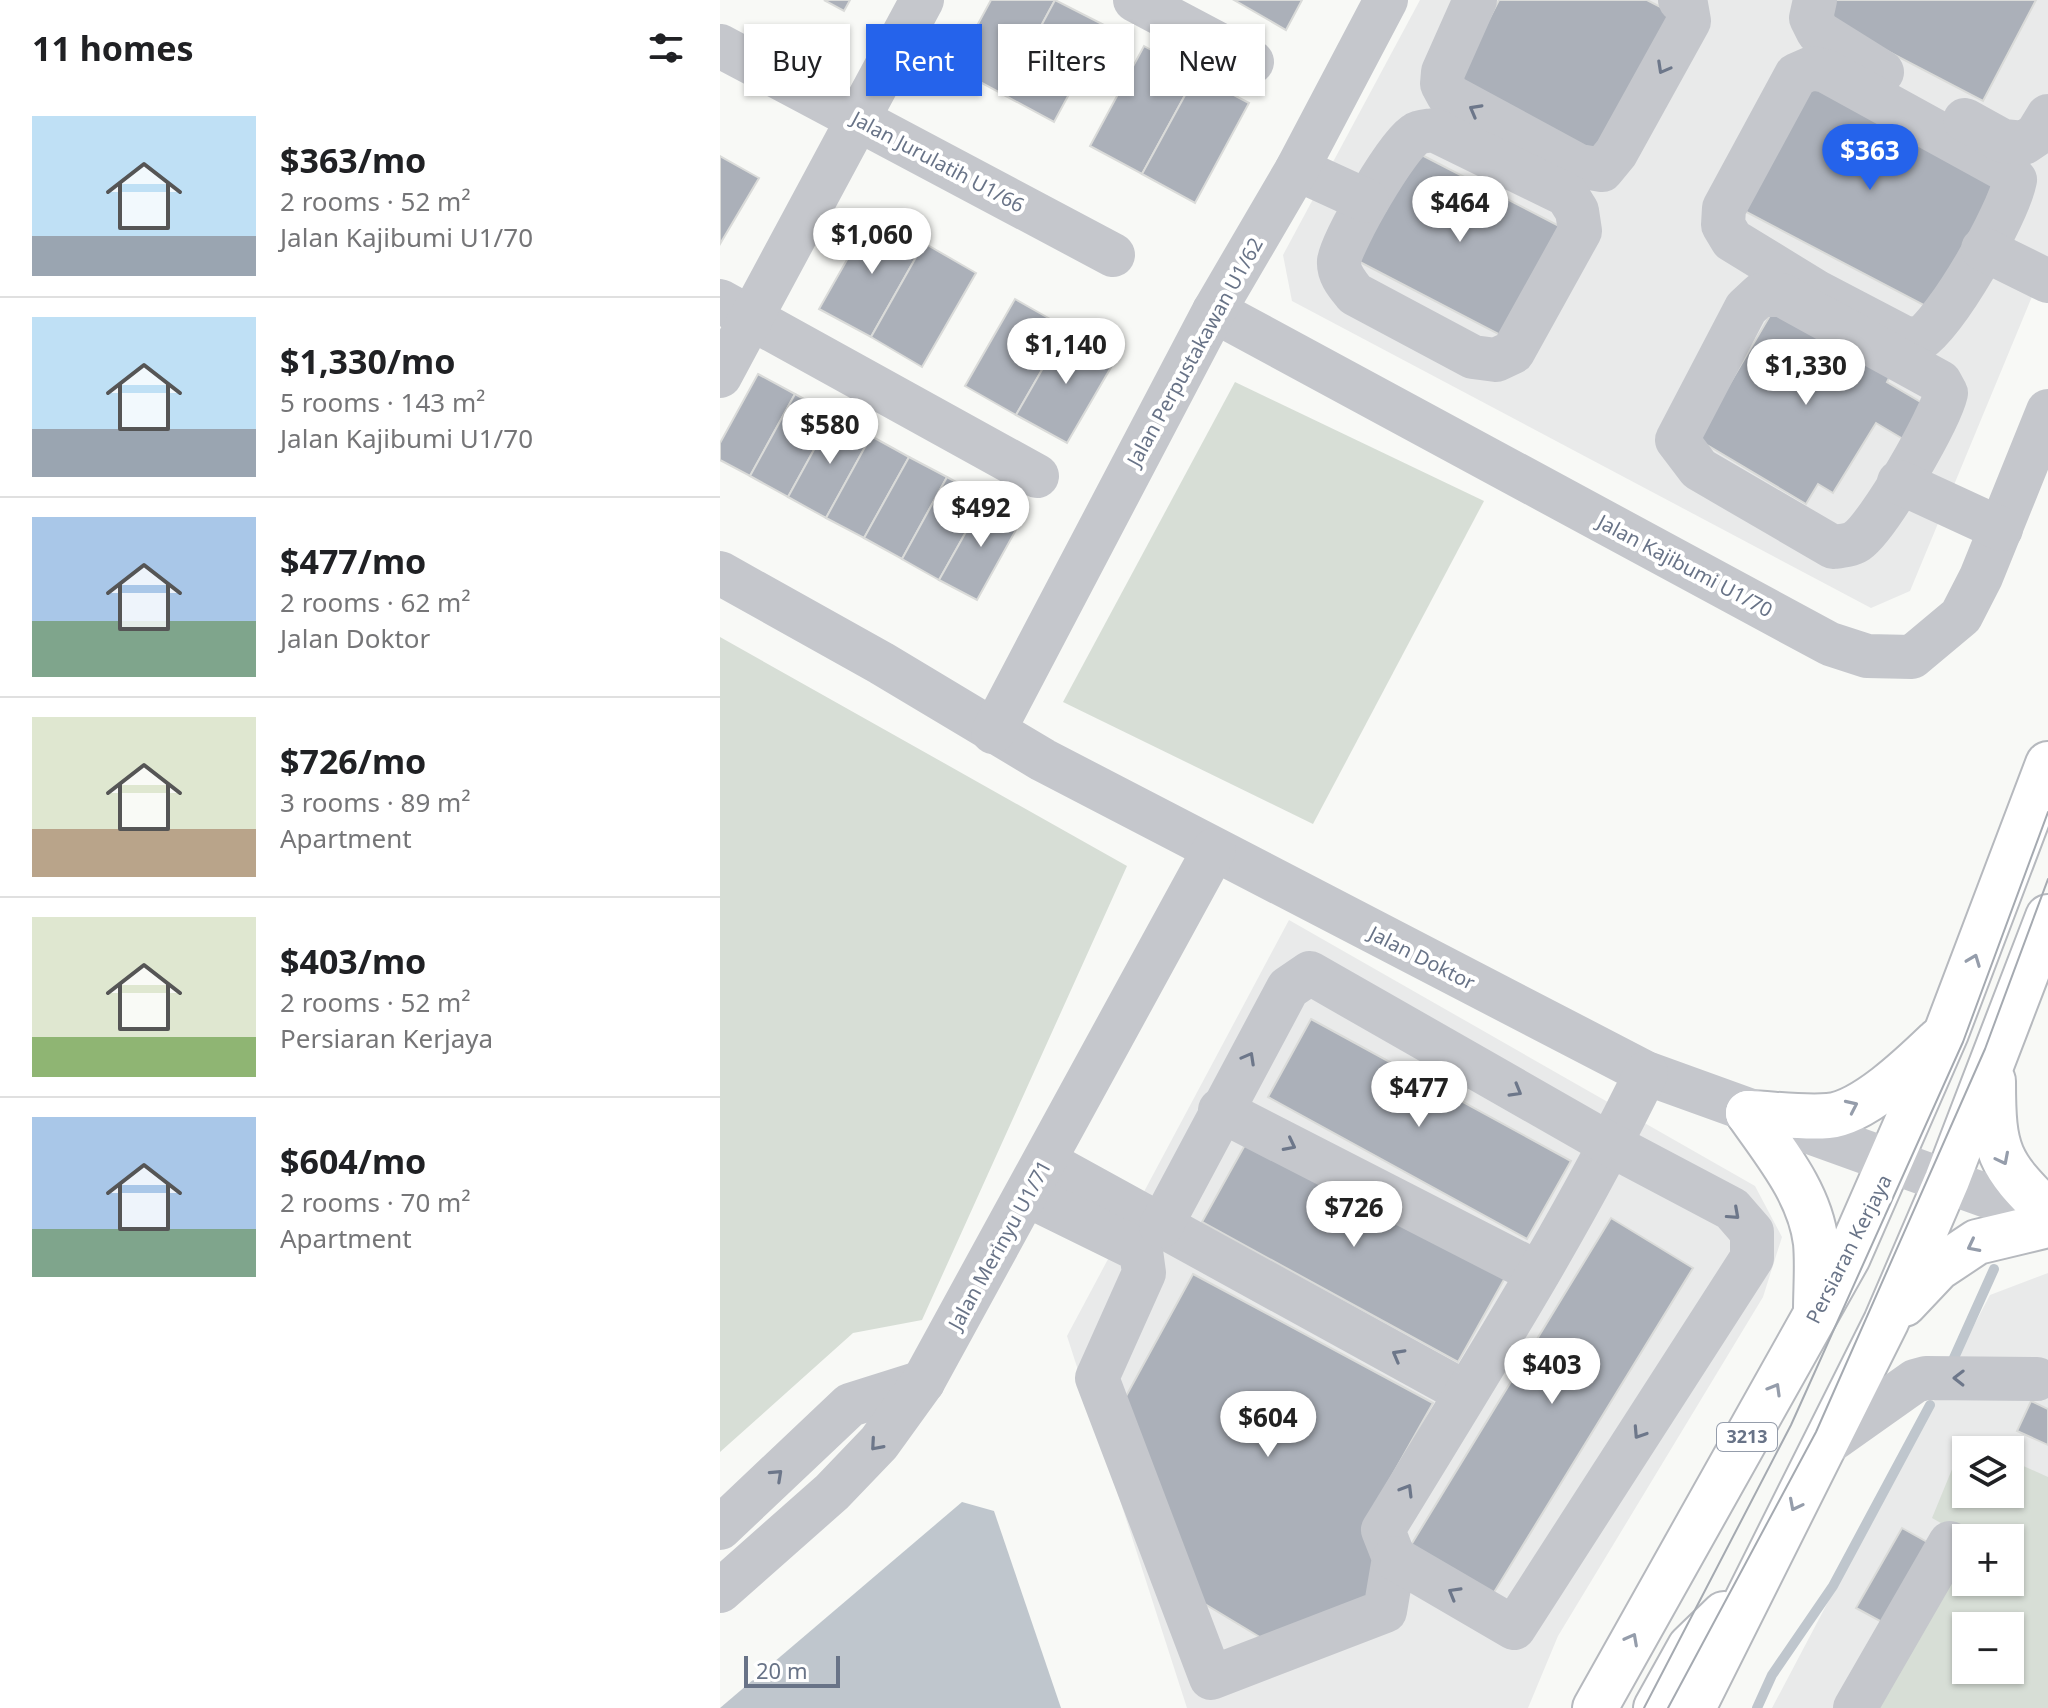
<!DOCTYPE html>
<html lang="en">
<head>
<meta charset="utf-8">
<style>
	body { margin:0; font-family:"Noto Sans",sans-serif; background:#f2f2f2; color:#202124; height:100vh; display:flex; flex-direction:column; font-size:30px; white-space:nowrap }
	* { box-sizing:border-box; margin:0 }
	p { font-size:26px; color:#757577 }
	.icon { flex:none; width:44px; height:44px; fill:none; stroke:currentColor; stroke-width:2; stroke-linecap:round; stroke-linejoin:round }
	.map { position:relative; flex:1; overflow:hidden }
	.drawer { display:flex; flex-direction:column; background:#fff; width:720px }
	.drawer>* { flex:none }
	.hud { position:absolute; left:24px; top:24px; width:760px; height:72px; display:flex; gap:16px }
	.tools { position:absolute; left:1232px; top:1436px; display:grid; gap:16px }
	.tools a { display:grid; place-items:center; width:72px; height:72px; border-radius:0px; background:#fff; box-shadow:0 2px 6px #0004; font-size:40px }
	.scale { position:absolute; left:24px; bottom:20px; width:96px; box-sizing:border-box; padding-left:8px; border:4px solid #687387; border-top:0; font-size:22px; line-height:28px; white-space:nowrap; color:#687387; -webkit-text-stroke:6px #fff; paint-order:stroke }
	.price { position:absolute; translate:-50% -68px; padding:0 18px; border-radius:28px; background:#fff; color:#222; font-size:26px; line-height:52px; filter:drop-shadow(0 2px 4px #0008) }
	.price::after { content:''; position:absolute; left:50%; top:48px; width:24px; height:18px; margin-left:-12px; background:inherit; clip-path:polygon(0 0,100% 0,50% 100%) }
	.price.selected { background:#2563eb; color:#fff }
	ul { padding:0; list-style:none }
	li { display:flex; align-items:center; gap:24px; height:200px; padding:0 32px }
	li+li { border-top:2px solid #e0e0e0 }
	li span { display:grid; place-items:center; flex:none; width:224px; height:160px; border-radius:0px; color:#555 }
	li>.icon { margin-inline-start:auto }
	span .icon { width:96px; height:96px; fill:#fffc; stroke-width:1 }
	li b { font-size:34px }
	h2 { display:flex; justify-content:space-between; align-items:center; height:96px; padding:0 32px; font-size:34px }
	.pill { padding:0 28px; border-radius:0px; background:#fff; box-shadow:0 2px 6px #0004; font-size:28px; line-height:72px }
	.pill.selected { background:#2563eb; color:#fff }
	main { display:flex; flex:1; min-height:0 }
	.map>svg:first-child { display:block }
</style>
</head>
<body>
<main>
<section class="drawer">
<h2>11 homes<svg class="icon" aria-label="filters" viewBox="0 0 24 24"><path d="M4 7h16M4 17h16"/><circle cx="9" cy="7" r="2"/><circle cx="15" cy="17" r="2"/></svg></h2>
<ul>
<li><span style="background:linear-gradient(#bfe0f5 75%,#9aa5b1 0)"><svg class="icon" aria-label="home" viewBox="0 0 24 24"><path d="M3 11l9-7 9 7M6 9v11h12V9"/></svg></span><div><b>$363/mo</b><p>2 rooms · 52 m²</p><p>Jalan Kajibumi U1/70</p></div></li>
<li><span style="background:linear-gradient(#bfe0f5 70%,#9aa5b1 0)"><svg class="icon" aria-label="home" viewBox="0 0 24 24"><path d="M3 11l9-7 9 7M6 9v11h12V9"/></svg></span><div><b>$1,330/mo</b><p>5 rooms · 143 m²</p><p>Jalan Kajibumi U1/70</p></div></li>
<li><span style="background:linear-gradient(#a9c7e8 65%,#7fa58c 0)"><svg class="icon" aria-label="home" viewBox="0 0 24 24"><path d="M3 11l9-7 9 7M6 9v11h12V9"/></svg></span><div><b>$477/mo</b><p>2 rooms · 62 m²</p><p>Jalan Doktor</p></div></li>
<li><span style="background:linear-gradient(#dfe7d0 70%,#b9a48a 0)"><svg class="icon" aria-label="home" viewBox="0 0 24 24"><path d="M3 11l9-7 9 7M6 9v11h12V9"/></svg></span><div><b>$726/mo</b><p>3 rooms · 89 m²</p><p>Apartment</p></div></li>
<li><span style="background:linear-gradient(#dfe7d0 75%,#8fb573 0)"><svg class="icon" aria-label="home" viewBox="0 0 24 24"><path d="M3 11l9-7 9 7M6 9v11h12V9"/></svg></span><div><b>$403/mo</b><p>2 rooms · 52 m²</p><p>Persiaran Kerjaya</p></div></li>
<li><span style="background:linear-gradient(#a9c7e8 70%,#7fa58c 0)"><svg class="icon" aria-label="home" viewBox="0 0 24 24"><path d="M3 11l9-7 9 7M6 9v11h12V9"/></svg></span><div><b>$604/mo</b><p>2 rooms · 70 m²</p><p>Apartment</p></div></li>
</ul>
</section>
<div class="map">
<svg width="1328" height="1708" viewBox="0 0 1328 1708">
	<rect width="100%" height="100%" fill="#f8f9f6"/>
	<!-- built -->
	<g fill="#e9eaea" fill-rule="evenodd">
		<path d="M700,0H1328V258L1190,591L1151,608L572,301L563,255Z"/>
		<path d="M569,920L1035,1186L1062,1237L1043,1297L838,1636L808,1708H467L347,1336Z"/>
		<path d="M1328,1273V1708H1052L1270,1295ZM1246,1450H1290V1494H1246ZM1246,1538H1290V1582H1246ZM1246,1626H1290V1670H1246Z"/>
	</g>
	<!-- green -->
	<g fill="#d7ded6" fill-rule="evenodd">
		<path d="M515,382L764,501L593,824L343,702Z"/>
		<path d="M0,637L407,866L202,1320L133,1333L0,1452Z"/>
		<path d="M1244,1440L1267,1450H1246V1494H1290V1460L1328,1477V1708H1158L1244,1536L1212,1518ZM1246,1538H1290V1582H1246ZM1246,1626H1290V1670H1246Z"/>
	</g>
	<!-- water -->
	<path fill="#bfc6cd" d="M242,1502L274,1511L341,1708H0Z"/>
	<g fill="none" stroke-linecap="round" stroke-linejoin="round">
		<!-- stream -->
		<g stroke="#bfc6cd" stroke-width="10">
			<path d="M1229,1369L1274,1269"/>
			<path d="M1037,1708L1052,1675L1113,1586L1210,1405"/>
		</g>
	</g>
	<!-- building -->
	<g fill="#abb0b9" stroke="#dadbd9" stroke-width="2">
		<path d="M104,0H130L124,11Z"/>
		<path d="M271,0H335L284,95L234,68Z"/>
		<path d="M335,0L386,26L334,122L284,95Z"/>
		<path d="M514,0H582L566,30Z"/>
		<path d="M779,0H927L958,16L884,158L737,81Z"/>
		<path d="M1106,0H1316L1263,101L1098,15Z"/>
		<path d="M424,46L476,75L422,174L370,146Z"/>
		<path d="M1086,72L1286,177L1215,311L1015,206Z"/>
		<path d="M476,75L529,103L475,203L422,174Z"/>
		<path d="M694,151L843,228L786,338L636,260Z"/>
		<path d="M0,156L39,178L0,244Z"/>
		<path d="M153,214L204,243L151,337L99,309Z"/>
		<path d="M204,243L256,273L202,367L151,337Z"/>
		<path d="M295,299L346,328L296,415L245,386Z"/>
		<path d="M1058,302L1173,370L1167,382L1209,407L1188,442L1156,423L1113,493L1098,484L1086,504L977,439Z"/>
		<path d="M346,328L397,357L347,443L296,415Z"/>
		<path d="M38,374L75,394L30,476L0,460V443Z"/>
		<path d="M75,394L113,415L68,497L30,476Z"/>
		<path d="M113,415L151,436L106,518L68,497Z"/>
		<path d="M151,436L189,457L144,538L106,518Z"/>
		<path d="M189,457L227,477L182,559L144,538Z"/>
		<path d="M227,477L265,498L219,580L182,559Z"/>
		<path d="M265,498L302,519L257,600L219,580Z"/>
		<path d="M591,1019L851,1161L807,1239L548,1097Z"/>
		<path d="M530,1136L786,1276L738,1362L482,1222Z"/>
		<path d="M891,1218L973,1268L773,1594L691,1545Z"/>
		<path d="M473,1274L713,1403L643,1527L663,1594L543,1639L475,1598L405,1398Z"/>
		<path d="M1311,1401L1328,1409V1445L1297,1431Z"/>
		<path d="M1182,1528L1216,1547L1171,1627L1136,1608Z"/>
	</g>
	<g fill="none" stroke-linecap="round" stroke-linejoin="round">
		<!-- major casing -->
		<g stroke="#b6b9be" stroke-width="48">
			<g id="major">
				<path d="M1273,1081C1273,1152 1278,1163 1328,1212"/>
				<path d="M1028,1113C1054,1114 1082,1118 1108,1116C1144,1113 1194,1064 1219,1040"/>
				<path d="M1028,1113C1055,1152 1090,1193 1096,1243C1098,1265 1096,1288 1096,1311"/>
				<path d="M1184,1304L1218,1268L1257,1242L1328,1225"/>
				<path d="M875,1708L1128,1257L1226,1033L1328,764"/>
				<path d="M936,1708L970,1647L1004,1614"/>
				<path d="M973,1708L1166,1322L1227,1180L1328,917"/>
			</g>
		</g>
		<!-- minor -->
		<g stroke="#c5c7cc" stroke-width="44">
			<path d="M415,0L532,62"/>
			<path d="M755,0L723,72L722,84L728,95L859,166L882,170L896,153L969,21L966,4L960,0"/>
			<path d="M1095,0L1091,18L1098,32L1162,72"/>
			<path d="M0,46L393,255"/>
			<path d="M1092,68L1106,71L1286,170L1295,180C1288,215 1228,320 1199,340L1183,337L1097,292L1012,240L1003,225L1004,208L1076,75Z"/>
			<path d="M1245,120L1283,141L1304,143L1317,134L1328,116"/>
			<path d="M714,130L847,195L857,211L860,231L793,352L776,360L753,357L635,294C627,284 618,274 619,261C622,241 678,143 696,134C700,131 709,131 714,130Z"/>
			<path d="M577,169L647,201"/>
			<path d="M1263,249L1328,281"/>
			<path d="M1040,295H1062L1220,382L1226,393C1220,419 1159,526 1137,541C1131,545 1121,546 1113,547L979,469L957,440L1026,308Z"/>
			<path d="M0,301L317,476"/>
			<path d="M494,311L1110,644L1147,656L1192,657L1241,616L1261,577L1328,411"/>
			<path d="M0,376L202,0"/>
			<path d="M1179,482L1281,529"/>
			<path d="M0,573L161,663L323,760L926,1073L1328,1218"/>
			<path d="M273,732L494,311L577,169L666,0"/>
			<path d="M500,1110L818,1273"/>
			<path d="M326,1162L746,1393"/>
			<path d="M307,1195L421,1251L424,1273L377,1378L491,1678L665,1611L674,1558L663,1530C754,1380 849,1232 926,1073"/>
			<path d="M441,1226L568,988L590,973L891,1145L1012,1209L1032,1232V1258L794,1628L674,1558"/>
			<path d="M1106,1444L1195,1381L1206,1378L1317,1379"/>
			<path d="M0,1528L130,1405L203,1382"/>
			<path d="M0,1591L112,1492L159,1443L203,1382L494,850"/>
			<path d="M1135,1708L1230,1543"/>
		</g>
		<!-- major -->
		<use href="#major" stroke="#fff" stroke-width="44"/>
		<!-- tram -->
		<g stroke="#a5aab1" stroke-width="2">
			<path d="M924,1708L1071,1425L1243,1042L1328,812"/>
			<path d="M948,1708L1096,1432L1265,1049L1328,879"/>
		</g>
	</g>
	<!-- one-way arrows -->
	<defs><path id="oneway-chevron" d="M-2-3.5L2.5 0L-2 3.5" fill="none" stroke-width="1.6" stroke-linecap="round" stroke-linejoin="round" transform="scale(2)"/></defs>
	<g stroke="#6d778a">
		<use href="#oneway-chevron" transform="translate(943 68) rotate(119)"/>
		<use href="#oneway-chevron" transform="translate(755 110) rotate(-151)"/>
		<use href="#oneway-chevron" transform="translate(529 1058) rotate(-61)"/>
		<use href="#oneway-chevron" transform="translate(796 1091) rotate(30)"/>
		<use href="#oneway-chevron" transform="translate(570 1145) rotate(27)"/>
		<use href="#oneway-chevron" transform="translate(1014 1214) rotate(42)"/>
		<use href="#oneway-chevron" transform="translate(678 1355) rotate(-151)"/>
		<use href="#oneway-chevron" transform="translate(1239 1378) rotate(-179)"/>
		<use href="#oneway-chevron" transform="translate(919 1433) rotate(123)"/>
		<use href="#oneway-chevron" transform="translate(156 1445) rotate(131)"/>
		<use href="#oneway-chevron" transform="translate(57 1475) rotate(-43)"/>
		<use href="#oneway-chevron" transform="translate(687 1490) rotate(-59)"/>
		<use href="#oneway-chevron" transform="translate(734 1593) rotate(-150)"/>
	</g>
	<g stroke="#959dab">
		<use href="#oneway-chevron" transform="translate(1254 960) rotate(-69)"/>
		<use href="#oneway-chevron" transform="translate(1132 1106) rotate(-25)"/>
		<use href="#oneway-chevron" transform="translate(1283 1159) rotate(63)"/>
		<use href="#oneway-chevron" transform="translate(1253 1246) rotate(153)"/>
		<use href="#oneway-chevron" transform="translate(1055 1389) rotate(-60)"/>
		<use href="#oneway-chevron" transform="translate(1075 1505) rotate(117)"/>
		<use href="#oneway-chevron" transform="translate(912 1639) rotate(-62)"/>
	</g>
	<g text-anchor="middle" stroke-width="8" stroke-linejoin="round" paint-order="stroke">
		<!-- shield labels -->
		<rect fill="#fff" stroke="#959dab" stroke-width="2" x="997" y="1423" width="60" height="28" rx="6"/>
		<g font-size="18" font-weight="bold" fill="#687387">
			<text x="1027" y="1443">3213</text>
		</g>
		<!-- street labels -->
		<g font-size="20" fill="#687387" stroke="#fff">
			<text transform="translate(218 162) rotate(28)" y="7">Jalan Jurulatih U1/66</text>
			<text transform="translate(475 352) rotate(-61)" y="7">Jalan Perpustakawan U1/62</text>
			<text transform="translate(965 566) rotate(28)" y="7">Jalan Kajibumi U1/70</text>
			<text transform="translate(702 958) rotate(27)" y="7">Jalan Doktor</text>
			<text transform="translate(280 1245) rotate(-61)" y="7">Jalan Merinyu U1/71</text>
			<text transform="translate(1129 1249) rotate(-63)" y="7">Persiaran Kerjaya</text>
		</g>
	</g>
</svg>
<div class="tools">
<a><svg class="icon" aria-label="layers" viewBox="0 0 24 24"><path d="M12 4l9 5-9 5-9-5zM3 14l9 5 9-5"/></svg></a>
<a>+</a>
<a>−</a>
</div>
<div class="scale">20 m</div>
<b class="price selected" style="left:1150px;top:192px">$363</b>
<b class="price" style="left:740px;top:244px">$464</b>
<b class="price" style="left:152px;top:276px">$1,060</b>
<b class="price" style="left:346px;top:386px">$1,140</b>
<b class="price" style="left:1086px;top:407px">$1,330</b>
<b class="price" style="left:110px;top:466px">$580</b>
<b class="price" style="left:261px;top:549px">$492</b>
<b class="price" style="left:699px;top:1129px">$477</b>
<b class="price" style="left:634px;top:1249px">$726</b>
<b class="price" style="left:832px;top:1406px">$403</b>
<b class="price" style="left:548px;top:1459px">$604</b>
<div class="hud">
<a class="pill">Buy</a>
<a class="pill selected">Rent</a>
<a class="pill">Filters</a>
<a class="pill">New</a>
</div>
</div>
</main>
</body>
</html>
